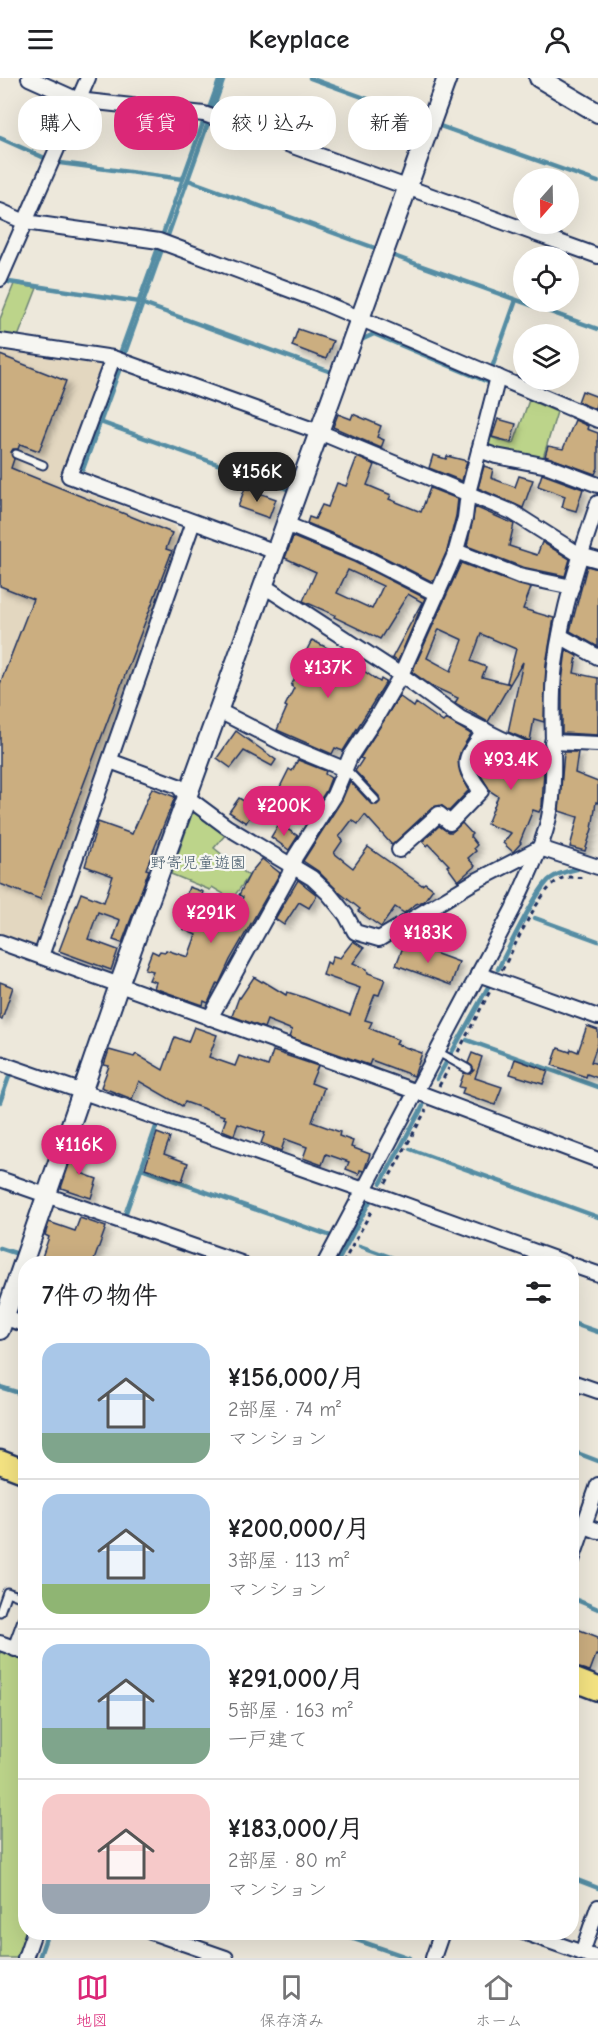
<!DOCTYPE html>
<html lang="ja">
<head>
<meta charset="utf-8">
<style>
	body { margin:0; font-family:"Comic Neue","Klee One",sans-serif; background:#f6f6f6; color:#202124; height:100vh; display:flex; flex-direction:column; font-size:22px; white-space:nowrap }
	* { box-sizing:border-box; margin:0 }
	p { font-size:20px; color:#757577 }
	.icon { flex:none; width:33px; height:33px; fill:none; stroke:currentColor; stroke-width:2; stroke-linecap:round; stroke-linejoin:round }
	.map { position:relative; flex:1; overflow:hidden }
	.sheet { position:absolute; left:18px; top:1178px; width:561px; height:684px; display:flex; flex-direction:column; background:#fff; border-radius:24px; box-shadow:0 6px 24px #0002 }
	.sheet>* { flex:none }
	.hud { position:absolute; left:18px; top:18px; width:562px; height:54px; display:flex; gap:12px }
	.needle { width:39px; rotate:200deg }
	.tools { position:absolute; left:513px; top:90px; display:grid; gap:12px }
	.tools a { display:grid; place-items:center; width:66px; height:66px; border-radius:50%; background:#fff; box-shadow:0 6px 24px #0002; font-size:30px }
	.price { position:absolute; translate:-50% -51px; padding:0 14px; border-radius:21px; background:#db2777; color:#fff; font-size:20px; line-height:39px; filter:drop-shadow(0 2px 3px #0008) }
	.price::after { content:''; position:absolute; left:50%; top:36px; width:18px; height:14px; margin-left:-9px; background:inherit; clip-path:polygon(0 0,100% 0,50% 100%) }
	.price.selected { background:#222; color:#fff }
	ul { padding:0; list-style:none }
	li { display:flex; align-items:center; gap:18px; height:150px; padding:0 24px }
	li+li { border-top:2px solid #e0e0e0 }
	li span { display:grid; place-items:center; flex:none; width:168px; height:120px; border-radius:18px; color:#555 }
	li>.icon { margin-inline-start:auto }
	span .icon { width:72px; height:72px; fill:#fffc; stroke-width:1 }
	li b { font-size:26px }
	h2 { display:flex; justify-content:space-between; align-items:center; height:72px; padding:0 24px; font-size:26px }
	.tag { padding:0 21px; border-radius:24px; background:#fff; box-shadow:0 6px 24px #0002; font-size:21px; line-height:54px }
	.tag.selected { background:#db2777; color:#fff }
	header { display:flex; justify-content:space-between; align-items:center; height:78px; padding:0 24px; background:#fff; font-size:27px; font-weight:700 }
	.tab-bar { display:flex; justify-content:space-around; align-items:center; height:84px; border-top:2px solid #e0e0e0; background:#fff; font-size:16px; color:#757577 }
	.tab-bar a { display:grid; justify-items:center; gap:3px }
	.tab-bar .selected { color:#db2777 }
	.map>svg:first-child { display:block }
</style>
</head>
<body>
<header><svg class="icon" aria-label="menu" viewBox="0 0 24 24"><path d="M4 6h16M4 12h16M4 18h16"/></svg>Keyplace<svg class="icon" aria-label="person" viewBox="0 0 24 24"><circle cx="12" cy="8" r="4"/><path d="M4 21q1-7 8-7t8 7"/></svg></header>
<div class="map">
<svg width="598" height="1880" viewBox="0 0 598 1880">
	<defs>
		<filter id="shadow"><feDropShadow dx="4.5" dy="4.5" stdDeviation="3" flood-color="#0004"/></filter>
	</defs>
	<rect width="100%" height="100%" fill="#ede8db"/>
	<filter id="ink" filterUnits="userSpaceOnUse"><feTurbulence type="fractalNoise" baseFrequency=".0167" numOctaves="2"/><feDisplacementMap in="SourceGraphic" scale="12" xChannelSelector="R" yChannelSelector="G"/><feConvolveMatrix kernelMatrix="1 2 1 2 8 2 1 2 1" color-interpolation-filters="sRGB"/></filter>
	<g filter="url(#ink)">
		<!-- built -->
		<path fill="#e3d7c0" d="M0,270L104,286L60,405L175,448L181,460L38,865L30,868L0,858Z"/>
		<!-- green -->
		<g fill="#bcd48a" stroke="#6c8274" stroke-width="1.5">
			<path d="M14,206L37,210L18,259L0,256V241Z"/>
			<path d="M529,322L557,334L542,383L488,370L490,359L511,366L514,365Z"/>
			<path d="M198,734L226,756L214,770L249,798L232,821L212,809L210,812L171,796L192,736Z"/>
			<path d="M0,1570L25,1579L26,1854L17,1880H0Z"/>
		</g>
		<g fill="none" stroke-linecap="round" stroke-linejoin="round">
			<!-- stream -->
			<g stroke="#548da4" stroke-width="4.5">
				<path d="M310,0L420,40"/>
				<path d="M210,28L220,0"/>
				<path d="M213,31L224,0"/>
				<path d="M440,48L598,104"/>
				<path d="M0,60L47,81"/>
				<path d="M60,85L183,101"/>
				<path d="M188,102L375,170"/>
				<path d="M163,156L203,45"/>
				<path d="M167,160L208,45"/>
				<path d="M394,178L598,251"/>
				<path d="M9,204L139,224"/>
				<path d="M146,227L331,294"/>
				<path d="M359,266L361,262L374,256L488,304"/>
				<path d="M121,273L157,173"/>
				<path d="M125,275L161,174"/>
				<path d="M493,287L516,222"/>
				<path d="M100,344L290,412"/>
				<path d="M83,391L120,290"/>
				<path d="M535,840L598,863"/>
				<path d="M498,891C508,872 536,812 550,801C558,795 568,793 577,791"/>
				<path d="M467,962L598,1009"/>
				<path d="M437,1001L488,909"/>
				<path d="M0,1024L10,996"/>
				<path d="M410,1071L598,1139"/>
				<path d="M141,1091L331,1158"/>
				<path d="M381,1105L423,1028"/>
				<path d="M125,1137L157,1046"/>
				<path d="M360,1168L407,1185"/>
				<path d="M0,1170L18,1176"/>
				<path d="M34,1182L44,1185"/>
				<path d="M337,1185L370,1123"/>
				<path d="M572,1245L598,1254"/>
				<path d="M0,1309L26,1317"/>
				<path d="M572,1373L598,1383"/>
				<path d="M572,1520L598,1531"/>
				<path d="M572,1800L598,1810"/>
				<path d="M334,1854L409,1880"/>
				<path d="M39,1880L48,1854"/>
			</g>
		</g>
		<!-- building -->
		<g fill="#cbae80" stroke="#1b2f5e" stroke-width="1.5" fill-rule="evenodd" filter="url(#shadow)">
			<path d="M298,251L333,263L326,281L292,268Z"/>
			<path d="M0,277L66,303L39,373L20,366L18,371H13L11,374L14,381L11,390L172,455L166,471L172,473L40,821L0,806V606L33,521L0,508Z"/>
			<path d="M582,313L598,319L595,331L578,324Z"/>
			<path d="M338,336L351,341L353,336L381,348L377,359L384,362L381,370L333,349Z"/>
			<path d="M498,341L516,346L511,364L492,359Z"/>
			<path d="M575,342L588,348L587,351L598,355V390L595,396L545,378L548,368L563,371Z"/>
			<path d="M433,377L446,381L447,378L467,383L462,403L429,390Z"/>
			<path d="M357,379L375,387L367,407L391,417L389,421L421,434L430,410L458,421L456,438L447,473L433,504L362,468L307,445L309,439L315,441L322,427L328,429L337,405L346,408Z"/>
			<path d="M484,388L493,391L491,400L515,409L519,398L533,402L523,430L478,410Z"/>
			<path d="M542,396L583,411L576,433L562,429L565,418L538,408Z"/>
			<path d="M245,410L276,421L269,440L238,429Z"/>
			<path d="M475,429L514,446L509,468L537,477L542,464L570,481L565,498L522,489L467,468Z"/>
			<path d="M293,459L354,484L425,520L398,583L392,580L422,524L408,516L380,561L334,539L335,537L303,523L316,494L285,480ZM348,492L383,508L372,531L337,515Z"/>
			<path d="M461,485L516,506L531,510L523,531L554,540L546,586L544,644L534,641L530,663L508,654L523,584L510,606L507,604L516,571L481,556L471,583L486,589L482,599L510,606L488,644L455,625L458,620L432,608L412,594ZM439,551L463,562L451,593L427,580Z"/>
			<path d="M587,488L598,491V569L570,553Z"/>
			<path d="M312,562L362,588L361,591L380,604L381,601L386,604L343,673L335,670L332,676L277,652L287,629L285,628L294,610L291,608L299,592L297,591Z"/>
			<path d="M566,572L577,578L574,595L598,600V657L562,655V604Z"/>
			<path d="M399,618L414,629L416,625L443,644L446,641L471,656L461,672L458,682L461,697L469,712L449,733L441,727L433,729L392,767L365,737L358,746L352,742L339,759L343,762L334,775L353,790L368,769L422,807L425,805L433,811L424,823L416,826L404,835L395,829L381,849L358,833L360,831L340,815L318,793L303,783L342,722L350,703L371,726L377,727L380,724L379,718L355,693L363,681L360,680Z"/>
			<path d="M236,653L276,682L272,688L244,673L231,690L217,680Z"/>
			<path d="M488,664L514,676L511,682L544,692L542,728L539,734L533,732L520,764L521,765L513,774L503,765L511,755L487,746L498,718L490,713L477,691L476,684Z"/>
			<path d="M564,674H578L575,695L598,704V725L596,724L592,751L585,773L570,769L578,739L559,733Z"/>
			<path d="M298,682L326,693L325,696L331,700L326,713L309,740L274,721L289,691L292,693Z"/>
			<path d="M152,710L175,719L146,791L149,792L122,865L113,862L120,842L98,834L88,861L118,872L111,892L59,873L81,815L104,824L113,798L85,788L98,744L132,756Z"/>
			<path d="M239,720L255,730L246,745L229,734Z"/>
			<path d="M462,745L472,756L470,758L477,767L474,770L476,773L468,780L475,788L458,803L447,788L449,787L429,766L427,768L423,763L439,748L448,754H452Z"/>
			<path d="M279,746L298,758L289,772L271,759Z"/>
			<path d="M262,781L280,795L230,882L219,906L217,905L208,925L204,923L203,927L154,910L156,904L149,902L153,893L145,891L152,873L158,876L160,873L165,874L166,872L188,879L196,857L183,851L191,833L221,852L229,839L231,841L243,819L239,817L251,794Z"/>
			<path d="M298,802L317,817L309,830L299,824L284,847L275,841Z"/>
			<path d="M189,809L203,814L198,828L184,823Z"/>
			<path d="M353,863L364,870L353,885L367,891L368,895L385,901L379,917L375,916L365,942L372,944L369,950L398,962L396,966L422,975L414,998L371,982L369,987L289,959L292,952L267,942L264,950L232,938L239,919L240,920L254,899L262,904L263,903L286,917L287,914L303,919L350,937L360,910L323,897L327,884L330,886L333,878L340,880Z"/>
			<path d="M405,864L459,884L451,907L396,887Z"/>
			<path d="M0,904L13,909L2,941H0Z"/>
			<path d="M587,948L598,952V965L591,984L598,986V1000L587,996L586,999L552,987L558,970L570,974L571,971L578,974Z"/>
			<path d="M194,949L217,957L209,979L235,988L239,978L268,988L273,973L318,988L311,1005L324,1010L312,1044L340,1054L339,1058L353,1063L351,1069L370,1076L364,1093L360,1092L359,1096L346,1091L349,1084L326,1076L322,1087L303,1080L307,1069L285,1061L281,1073L261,1065L265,1055L238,1046L234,1057L222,1052L226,1041L223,1040L224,1038L185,1024L182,1028L139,1003L132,1021L101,1009L109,988L104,987L109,972L134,979L136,976L163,992L175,959L188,964Z"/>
			<path d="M472,975L482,979L475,1000L502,1009L495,1027L462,1015L464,1010L459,1009L464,995L470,996L474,992L472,988L468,985Z"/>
			<path d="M515,981L548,993L543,1006L510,996Z"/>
			<path d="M157,1055L170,1060L164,1076L188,1085L182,1103L145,1090Z"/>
			<path d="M75,1069L88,1074L81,1095L97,1101L91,1120L61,1110Z"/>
			<path d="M80,1140L106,1149L93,1185H50L41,1182L49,1159L45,1157L49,1144L75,1153Z"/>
			<path d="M572,1549L598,1559V1578L596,1577L590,1593L572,1588Z"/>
		</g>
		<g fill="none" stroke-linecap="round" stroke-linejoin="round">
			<!-- service casing -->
			<g stroke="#1b2f5e" stroke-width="11">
				<g id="service">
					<path d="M16,376L43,387"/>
					<path d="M345,690L375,722"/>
					<path d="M438,974L468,991"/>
					<path d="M0,1534L7,1514L26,1521"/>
				</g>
			</g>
			<!-- minor casing -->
			<g stroke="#1b2f5e" stroke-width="18">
				<g id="minor">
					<path d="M29,0L78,22L204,36L598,178"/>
					<path d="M0,133L25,144L159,163L312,220L598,342"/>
					<path d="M0,201L88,0"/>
					<path d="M0,263L113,280L319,354L512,434L580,477L598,482"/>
					<path d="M113,280L69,398L276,474"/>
					<path d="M479,372L496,378L548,388L598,407"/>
					<path d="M286,446L358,476L437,516"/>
					<path d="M456,473L519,498L572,509"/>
					<path d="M264,508L401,597L460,640L502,661L552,683"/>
					<path d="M560,558L598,579"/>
					<path d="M219,633L286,667L344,691"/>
					<path d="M552,664L598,666"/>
					<path d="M110,683L178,708L188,720L227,749L312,800L329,816L346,837L355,854L379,861L472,805L540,770L598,789"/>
					<path d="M399,772L439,736L450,745L481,713C458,682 465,682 485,652"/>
					<path d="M0,864L417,1014L598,1082"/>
					<path d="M41,878L193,444"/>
					<path d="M478,896L598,939"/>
					<path d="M210,940L289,797L295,779L334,717L350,679L377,638L401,597L455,476L465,440L468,415L498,299"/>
					<path d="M0,985L364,1112L566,1185"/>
					<path d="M0,1101L241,1185"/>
					<path d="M325,1185L513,831C528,796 549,758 552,720C556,676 549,631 555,587C562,532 580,477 598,425"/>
					<path d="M572,1187L598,1196"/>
					<path d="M0,1238L26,1247"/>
					<path d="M572,1304L598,1313"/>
					<path d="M572,1443L598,1453"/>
					<path d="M572,1482L598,1407"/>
					<path d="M0,1565L26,1574"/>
					<path d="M15,1571L26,1541"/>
					<path d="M151,1854L226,1880"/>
					<path d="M523,1854L597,1880"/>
					<path d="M582,1875L598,1829"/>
					<path d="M25,1880L34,1854"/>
					<path d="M433,1880L442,1854"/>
				</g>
			</g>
			<!-- tertiary casing -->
			<g stroke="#1b2f5e" stroke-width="22">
				<g id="tertiary">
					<path d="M539,0L598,35"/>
					<path d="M0,1252L119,907L447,0"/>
				</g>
			</g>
			<!-- primary casing -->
			<g stroke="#1b2f5e" stroke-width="27">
				<g id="primary">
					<path d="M0,1384L26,1394"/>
					<path d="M572,1601L598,1611"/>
				</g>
			</g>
			<!-- path -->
			<g stroke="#1b2f5e" stroke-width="3" stroke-dasharray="4.5 4.5" stroke-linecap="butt">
				<path d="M502,892C515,869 537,816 557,803C566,796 576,801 584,799"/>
				<path d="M458,974L490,913"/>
				<path d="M439,1008L449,990"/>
				<path d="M386,1105L426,1032"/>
				<path d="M343,1185L373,1130"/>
			</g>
			<!-- service -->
			<use href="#service" stroke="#f6f6f2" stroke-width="7"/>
			<!-- minor -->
			<use href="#minor" stroke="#f6f6f2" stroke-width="14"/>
			<!-- tertiary -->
			<use href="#tertiary" stroke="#f6f6f2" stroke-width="18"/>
			<!-- primary -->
			<use href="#primary" stroke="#f4e382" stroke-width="22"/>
		</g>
	</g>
	<g text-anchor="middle" stroke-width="4.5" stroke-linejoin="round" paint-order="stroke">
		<!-- park labels -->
		<g font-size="16" fill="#435869" stroke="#f6f6f2">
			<text x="198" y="790">野寄児童遊園</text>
		</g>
	</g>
</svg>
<div class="tools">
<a><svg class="needle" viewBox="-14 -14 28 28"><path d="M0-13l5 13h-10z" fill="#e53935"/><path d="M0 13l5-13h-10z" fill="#757577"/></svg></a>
<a><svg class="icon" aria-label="locate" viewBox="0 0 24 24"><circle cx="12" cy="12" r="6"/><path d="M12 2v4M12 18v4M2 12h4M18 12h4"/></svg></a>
<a><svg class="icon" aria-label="layers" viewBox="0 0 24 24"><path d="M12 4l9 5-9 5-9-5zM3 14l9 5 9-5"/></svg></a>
</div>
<b class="price selected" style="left:257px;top:425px">¥156K</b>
<b class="price" style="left:328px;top:621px">¥137K</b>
<b class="price" style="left:511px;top:713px">¥93.4K</b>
<b class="price" style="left:284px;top:759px">¥200K</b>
<b class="price" style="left:211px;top:866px">¥291K</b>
<b class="price" style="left:428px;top:886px">¥183K</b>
<b class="price" style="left:79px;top:1098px">¥116K</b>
<div class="hud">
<a class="tag">購入</a>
<a class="tag selected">賃貸</a>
<a class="tag">絞り込み</a>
<a class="tag">新着</a>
</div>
<section class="sheet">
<h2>7件の物件<svg class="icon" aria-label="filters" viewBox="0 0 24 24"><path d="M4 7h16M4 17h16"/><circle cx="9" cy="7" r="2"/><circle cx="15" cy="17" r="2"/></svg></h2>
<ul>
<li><span style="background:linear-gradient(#a9c7e8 75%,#7fa58c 0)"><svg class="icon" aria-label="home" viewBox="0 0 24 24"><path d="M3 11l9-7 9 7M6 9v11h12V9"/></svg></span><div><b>¥156,000/月</b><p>2部屋 · 74 m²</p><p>マンション</p></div></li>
<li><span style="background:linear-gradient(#a9c7e8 75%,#8fb573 0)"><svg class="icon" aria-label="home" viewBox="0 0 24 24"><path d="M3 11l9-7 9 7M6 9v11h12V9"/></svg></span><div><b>¥200,000/月</b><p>3部屋 · 113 m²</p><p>マンション</p></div></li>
<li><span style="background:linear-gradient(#a9c7e8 70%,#7fa58c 0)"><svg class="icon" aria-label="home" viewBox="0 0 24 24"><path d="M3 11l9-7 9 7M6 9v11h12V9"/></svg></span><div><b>¥291,000/月</b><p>5部屋 · 163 m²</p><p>一戸建て</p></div></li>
<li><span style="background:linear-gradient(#f6c9c9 75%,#9aa5b1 0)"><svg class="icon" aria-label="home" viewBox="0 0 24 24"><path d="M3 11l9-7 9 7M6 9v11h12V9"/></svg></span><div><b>¥183,000/月</b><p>2部屋 · 80 m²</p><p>マンション</p></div></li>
</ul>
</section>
</div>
<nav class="tab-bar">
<a class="selected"><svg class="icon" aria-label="map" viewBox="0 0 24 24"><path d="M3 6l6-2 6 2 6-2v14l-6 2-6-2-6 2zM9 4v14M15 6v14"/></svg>地図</a>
<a><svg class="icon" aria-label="saved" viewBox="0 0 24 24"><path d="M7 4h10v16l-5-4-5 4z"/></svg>保存済み</a>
<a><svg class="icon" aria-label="home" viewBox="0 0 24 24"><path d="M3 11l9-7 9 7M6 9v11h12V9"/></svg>ホーム</a>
</nav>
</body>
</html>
